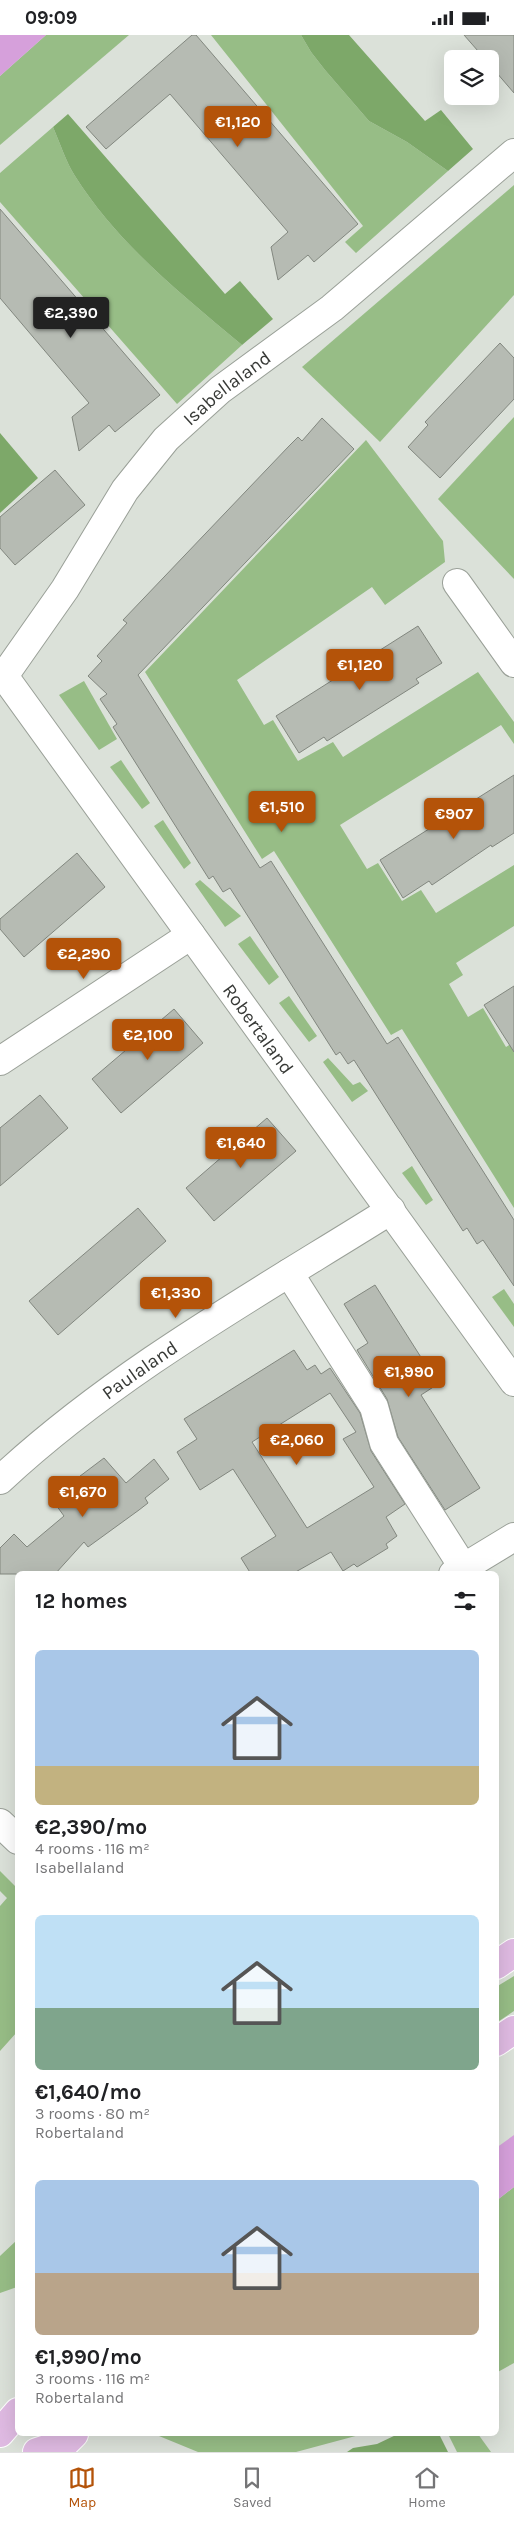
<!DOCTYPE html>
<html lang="en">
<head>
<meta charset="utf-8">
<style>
	body { margin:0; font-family:Karla,sans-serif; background:#f6f6f6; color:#202124; height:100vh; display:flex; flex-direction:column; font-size:19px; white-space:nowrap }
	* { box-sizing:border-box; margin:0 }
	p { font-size:16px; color:#757577 }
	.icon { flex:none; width:28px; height:28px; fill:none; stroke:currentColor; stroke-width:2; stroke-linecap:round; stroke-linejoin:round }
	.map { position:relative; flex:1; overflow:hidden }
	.details { position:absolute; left:15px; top:1536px; width:484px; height:865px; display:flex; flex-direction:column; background:#fff; border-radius:8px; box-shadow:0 5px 20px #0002 }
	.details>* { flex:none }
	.fabs { position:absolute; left:444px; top:15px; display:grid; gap:10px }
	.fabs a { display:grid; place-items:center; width:55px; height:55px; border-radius:8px; background:#fff; box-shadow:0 5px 20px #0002; font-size:25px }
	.price { position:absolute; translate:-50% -42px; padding:0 11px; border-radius:5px; background:#b45309; color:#fff; font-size:16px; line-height:32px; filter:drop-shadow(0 1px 2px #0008) }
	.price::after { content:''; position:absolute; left:50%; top:30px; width:15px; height:11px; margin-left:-8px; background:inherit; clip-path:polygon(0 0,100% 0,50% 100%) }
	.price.selected { background:#222; color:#fff }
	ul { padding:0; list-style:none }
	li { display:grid; align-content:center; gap:10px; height:265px; padding:0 20px }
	li span { display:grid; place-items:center; height:155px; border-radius:8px; color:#555 }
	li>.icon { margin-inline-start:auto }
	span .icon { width:90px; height:90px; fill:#fffc; stroke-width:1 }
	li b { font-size:21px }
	h2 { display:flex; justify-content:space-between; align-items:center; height:60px; padding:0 20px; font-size:21px }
	.status { display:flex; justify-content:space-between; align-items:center; height:35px; padding:0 25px; background:#fff; direction:ltr }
	.status svg { height:14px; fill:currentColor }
	.tabs { display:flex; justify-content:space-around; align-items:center; height:70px; border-top:1px solid #e0e0e0; background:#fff; font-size:14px; color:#757577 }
	.tabs a { display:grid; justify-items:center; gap:2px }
	.tabs .selected { color:#b45309 }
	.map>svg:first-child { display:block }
</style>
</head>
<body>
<div class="status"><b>09:09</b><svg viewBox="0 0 49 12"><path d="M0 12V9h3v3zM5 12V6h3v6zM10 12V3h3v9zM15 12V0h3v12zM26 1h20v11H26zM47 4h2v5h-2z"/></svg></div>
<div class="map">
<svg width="514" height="2417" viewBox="0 0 514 2417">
	<rect width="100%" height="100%" fill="#dbe1d9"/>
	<!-- green -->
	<g fill="#97bd86">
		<path d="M46,0H129L0,110V41Z"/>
		<path d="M211,0H301L311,17L325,35L369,86L407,107L448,136L356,218L345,207L363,191Z"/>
		<path d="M53,92C60,108 66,127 75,141C118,209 181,259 242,310L177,369L0,167V138Z"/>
		<path d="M514,150V260L380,407L302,332Z"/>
		<path d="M514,382V544L438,464Z"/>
		<path d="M366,405L443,506L445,527L385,570L372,552L237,645L264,690L273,685L298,726L333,707L343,722L478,637L514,687V709L501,690L340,790L367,834L378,828L402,866L421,855L436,878L514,830V891L456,928L463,940L449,949L468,982L483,973L506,1012L514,1007V1173L402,994L391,1000L274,816L262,824L145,637Z"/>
		<path d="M84,646L117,704L99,715L59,660Z"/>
		<path d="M121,725L150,768L142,774L110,732Z"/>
		<path d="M163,785L191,828L184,834L154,791Z"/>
		<path d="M200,845L241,881L225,892L195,849Z"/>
		<path d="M250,901L279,942L269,950L238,909Z"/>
		<path d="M289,961L317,1001L309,1007L279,968Z"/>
		<path d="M328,1023L353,1050L360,1047L368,1056L352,1067L323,1027Z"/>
		<path d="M412,1131L433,1165L426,1170L402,1138Z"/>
		<path d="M504,1254L514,1269V1292L492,1262Z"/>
		<path d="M0,1836L18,1854L17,1997L0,2016V1871L7,1863L0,1856Z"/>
		<path d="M514,1941V1976L496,1988V1952Z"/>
		<path d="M514,2152V2328L496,2338V2166Z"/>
		<path d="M17,2205V2252L0,2258V2221Z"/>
		<path d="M158,2399H363L296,2417H198L159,2401Z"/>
		<path d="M448,2399H478L491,2417H457Z"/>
	</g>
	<!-- forest -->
	<g fill="#7da869">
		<path d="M301,0H349L425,86L441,75L473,114L448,136L407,107L369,86L325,35L311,17Z"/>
		<path d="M68,79L225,259L240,246L273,284L242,310C181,259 118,209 75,141C66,127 60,108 53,92Z"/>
		<path d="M0,398L38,443L0,478Z"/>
		<path d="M398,2399H439L448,2417H347L353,2413L377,2409Z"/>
	</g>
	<!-- water -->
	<g fill="#d6a0db">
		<path d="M0,0H46L0,41Z"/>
		<path d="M514,2100V2152L496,2166V2113Z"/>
	</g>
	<!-- building -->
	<g fill="#b6bbb3" stroke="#82877f" fill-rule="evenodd">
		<path d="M192,0H196L358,189L314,227L308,220L278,245L271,212L288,197L170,59L106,114L86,92Z"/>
		<path d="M464,0H514V58L490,30V24H485Z"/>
		<path d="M0,174L160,360L115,397L109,390L79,416L72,382L89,368L0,263Z"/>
		<path d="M500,308L514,323V364L440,443L408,412L428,390L425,387Z"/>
		<path d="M322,383L354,414L138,640L260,833L271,826L387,1009L398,1002L514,1185V1251L483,1205L477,1209L467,1193L463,1196L354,1025L348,1029L340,1017L336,1020L230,853L223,857L213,841L209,844L113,692L117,689L100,664L107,659L88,641L102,626L97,621L127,588L123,585L289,411L298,402L302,406Z"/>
		<path d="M55,435L85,470L15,530L0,513V482Z"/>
		<path d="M418,591L442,628L416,644L419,648L327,706L324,702L299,718L276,681Z"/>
		<path d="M514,740V798L492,812L491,810L432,850L429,846L403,863L380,825Z"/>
		<path d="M77,818L105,852L24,922L0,894V884Z"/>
		<path d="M514,951V1017L484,970Z"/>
		<path d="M174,974L203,1008L121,1078L92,1044Z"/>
		<path d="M40,1060L68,1093L0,1151V1093Z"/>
		<path d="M267,1083L296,1116L214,1186L186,1153Z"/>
		<path d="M138,1173L166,1206L58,1300L29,1266Z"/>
		<path d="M375,1250L438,1349L421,1360L480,1453L445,1475L398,1402L387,1364L357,1315L368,1308L344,1269Z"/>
		<path d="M294,1315L307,1335L315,1330L321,1339L330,1333L360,1378L371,1416L405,1469L386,1482L397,1501L386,1509L388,1513L357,1532L354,1529L343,1536L331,1517L292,1539H251L241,1523L276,1501L233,1434L200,1455L177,1417L197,1404L184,1384ZM330,1358L356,1397L343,1404L374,1452L307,1493L252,1407Z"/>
		<path d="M104,1423L126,1448L154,1424L169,1444L145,1463L148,1468L139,1475L88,1512L84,1507L55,1539H0V1513L14,1499L27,1512L64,1481L51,1463Z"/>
	</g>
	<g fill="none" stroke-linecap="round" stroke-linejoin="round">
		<!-- minor casing -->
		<g stroke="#9aa098" stroke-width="30">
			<g id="minor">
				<path d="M457,548L514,628"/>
				<path id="s1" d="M0,641H4L65,554L125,455L166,404L220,355L332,273L514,118"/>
				<path id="s2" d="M4,641L514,1347"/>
				<path d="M0,1026L191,900"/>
				<path d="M289,1238L374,1372L384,1408L463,1532"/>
				<path id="s3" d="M0,1445C116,1337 257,1259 391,1175"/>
				<path d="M453,1539L514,1502"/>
				<path d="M0,1788L18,1805"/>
			</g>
		</g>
		<!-- major casing -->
		<g stroke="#fff" stroke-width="30">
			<g id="major">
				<path d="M496,1930L514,1918"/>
				<path d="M496,2007L514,1995"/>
				<path d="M0,2398L18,2377"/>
				<path d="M37,2417L65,2408L74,2399"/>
			</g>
		</g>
		<!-- minor -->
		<use href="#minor" stroke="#fff" stroke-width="28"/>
		<!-- major -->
		<use href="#major" stroke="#dfbae2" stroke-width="28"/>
	</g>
	<g text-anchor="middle" stroke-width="5" stroke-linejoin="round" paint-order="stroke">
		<!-- street labels -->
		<g font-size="19" fill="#373936" stroke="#fff">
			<text dy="7" stroke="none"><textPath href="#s1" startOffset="371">Isabellaland</textPath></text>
			<text dy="7" stroke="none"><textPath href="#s2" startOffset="435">Robertaland</textPath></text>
			<text dy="7" stroke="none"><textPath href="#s3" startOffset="178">Paulaland</textPath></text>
		</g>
	</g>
</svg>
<div class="fabs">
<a><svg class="icon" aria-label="layers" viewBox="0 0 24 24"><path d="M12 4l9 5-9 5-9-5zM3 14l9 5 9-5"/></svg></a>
</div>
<b class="price" style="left:238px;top:113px">€1,120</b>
<b class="price selected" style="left:71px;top:304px">€2,390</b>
<b class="price" style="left:360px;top:656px">€1,120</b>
<b class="price" style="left:282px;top:798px">€1,510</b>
<b class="price" style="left:454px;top:805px">€907</b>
<b class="price" style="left:84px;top:945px">€2,290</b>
<b class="price" style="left:148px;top:1026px">€2,100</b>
<b class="price" style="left:241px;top:1134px">€1,640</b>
<b class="price" style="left:176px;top:1284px">€1,330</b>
<b class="price" style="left:409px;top:1363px">€1,990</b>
<b class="price" style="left:297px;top:1431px">€2,060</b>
<b class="price" style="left:83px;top:1483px">€1,670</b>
<section class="details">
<h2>12 homes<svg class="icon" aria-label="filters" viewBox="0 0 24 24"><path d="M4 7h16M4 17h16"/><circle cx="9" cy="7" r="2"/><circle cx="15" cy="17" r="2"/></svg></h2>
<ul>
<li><span style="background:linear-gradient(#a9c7e8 75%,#c2b280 0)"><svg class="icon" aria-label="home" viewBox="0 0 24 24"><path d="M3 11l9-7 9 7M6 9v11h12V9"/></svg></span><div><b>€2,390/mo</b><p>4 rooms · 116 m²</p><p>Isabellaland</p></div></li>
<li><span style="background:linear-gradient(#bfe0f5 60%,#7fa58c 0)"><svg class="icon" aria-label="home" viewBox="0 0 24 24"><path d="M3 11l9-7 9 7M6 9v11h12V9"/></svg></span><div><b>€1,640/mo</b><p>3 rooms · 80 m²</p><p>Robertaland</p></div></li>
<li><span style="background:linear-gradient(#a9c7e8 60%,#b9a48a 0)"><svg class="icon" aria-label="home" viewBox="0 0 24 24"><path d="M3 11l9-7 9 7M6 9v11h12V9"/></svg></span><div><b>€1,990/mo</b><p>3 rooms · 116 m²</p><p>Robertaland</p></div></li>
</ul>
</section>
</div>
<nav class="tabs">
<a class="selected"><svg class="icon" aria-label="map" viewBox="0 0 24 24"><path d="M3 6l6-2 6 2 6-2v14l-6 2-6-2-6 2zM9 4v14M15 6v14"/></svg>Map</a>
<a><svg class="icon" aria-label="saved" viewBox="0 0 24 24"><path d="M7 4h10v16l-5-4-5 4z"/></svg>Saved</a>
<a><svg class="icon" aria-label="home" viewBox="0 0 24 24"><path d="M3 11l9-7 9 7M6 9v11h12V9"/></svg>Home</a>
</nav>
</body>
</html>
